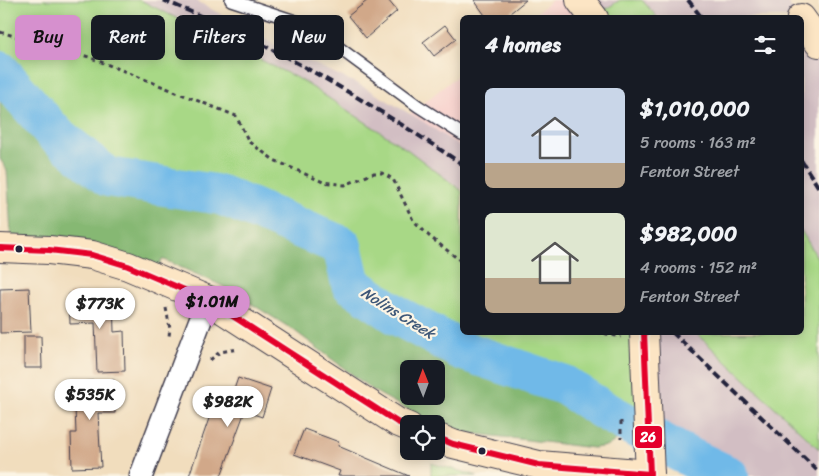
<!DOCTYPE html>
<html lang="en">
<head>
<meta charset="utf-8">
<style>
	body { margin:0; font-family:Sriracha,sans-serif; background:#20242c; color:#f1f3f6; height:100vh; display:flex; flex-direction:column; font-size:19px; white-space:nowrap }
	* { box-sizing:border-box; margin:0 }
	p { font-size:16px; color:#9ea1a6 }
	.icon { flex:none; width:28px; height:28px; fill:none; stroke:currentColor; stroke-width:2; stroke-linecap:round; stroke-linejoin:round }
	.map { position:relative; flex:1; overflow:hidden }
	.details { position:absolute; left:460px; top:15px; width:344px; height:320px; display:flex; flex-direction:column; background:#171b24; border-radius:8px; box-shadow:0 2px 12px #0003 }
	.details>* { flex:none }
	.guide { position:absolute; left:15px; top:15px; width:370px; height:45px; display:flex; gap:10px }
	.needle { width:32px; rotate:359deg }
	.fabs { position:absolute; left:400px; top:360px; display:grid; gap:10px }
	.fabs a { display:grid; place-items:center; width:45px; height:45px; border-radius:8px; background:#171b24; box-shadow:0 2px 12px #0003; font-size:25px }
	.price { position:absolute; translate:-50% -42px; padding:0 11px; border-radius:18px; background:#fff; color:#222; font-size:16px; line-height:32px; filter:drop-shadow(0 1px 2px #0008) }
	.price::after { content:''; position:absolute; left:50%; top:30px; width:15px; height:11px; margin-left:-8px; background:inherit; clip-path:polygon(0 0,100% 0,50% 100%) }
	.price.active { background:#d690ce; color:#111 }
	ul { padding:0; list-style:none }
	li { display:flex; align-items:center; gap:15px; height:125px; padding:0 25px }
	li span { display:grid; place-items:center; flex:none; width:140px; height:100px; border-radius:8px; color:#555 }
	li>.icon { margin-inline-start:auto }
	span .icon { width:60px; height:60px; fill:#fffc; stroke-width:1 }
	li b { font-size:21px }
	h2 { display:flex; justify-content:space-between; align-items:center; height:60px; padding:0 25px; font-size:21px }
	.tag { padding:0 18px; border-radius:8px; background:#171b24; box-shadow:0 2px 12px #0003; font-size:18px; line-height:45px }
	.tag.active { background:#d690ce; color:#111 }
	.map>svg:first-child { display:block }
</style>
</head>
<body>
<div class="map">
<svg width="819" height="476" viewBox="0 0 819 476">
	<rect width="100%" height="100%" fill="#fcf5e5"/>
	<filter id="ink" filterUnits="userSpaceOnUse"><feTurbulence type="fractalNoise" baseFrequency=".02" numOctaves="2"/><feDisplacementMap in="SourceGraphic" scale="10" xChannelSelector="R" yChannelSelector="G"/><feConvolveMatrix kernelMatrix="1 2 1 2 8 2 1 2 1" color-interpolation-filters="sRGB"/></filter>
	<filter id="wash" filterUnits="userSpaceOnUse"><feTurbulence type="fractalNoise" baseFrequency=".0096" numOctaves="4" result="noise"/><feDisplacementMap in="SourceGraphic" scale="20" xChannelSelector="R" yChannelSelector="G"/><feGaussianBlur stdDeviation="1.12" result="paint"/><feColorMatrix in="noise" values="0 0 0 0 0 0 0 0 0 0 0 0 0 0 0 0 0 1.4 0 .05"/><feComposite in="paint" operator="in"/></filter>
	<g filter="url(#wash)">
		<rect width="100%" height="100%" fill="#f1ddbd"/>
		<!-- built -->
		<g fill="#f7d0cc">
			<path d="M552,0H582L597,18H530Z"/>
			<path d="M462,72V148L410,114Z"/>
		</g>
		<!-- industrial -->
		<g fill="#d2bec3">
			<path d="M140,0H195L279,47L364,87L424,122L462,148V191L408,150L301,80Z"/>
			<path d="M582,0H620L595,16Z"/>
			<path d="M642,0H786L798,17H657Z"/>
			<path d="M801,23L819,49V261L801,230Z"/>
			<path d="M650,333H696L819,449V476H737L733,472L677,447L654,432Z"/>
		</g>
		<!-- green -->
		<g fill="#a8d886" stroke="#657d60">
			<path d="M0,0H140L301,80L408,150L462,191V332H638L645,435L563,386L460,351L399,318L350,286L169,188L107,178L55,135L0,73Z"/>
			<path d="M620,0H642L657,17L597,18L595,16Z"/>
			<path d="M801,230L819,261V449L696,333L801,332Z"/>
			<path d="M431,463L478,476H431Z"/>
		</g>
		<!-- forest -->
		<path fill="#86b873" stroke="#546d57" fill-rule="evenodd" d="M0,73L55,135L107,178L221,196L269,215L340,247L350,286L399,318L460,351L563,387L617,419L616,440L608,446L593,448L461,432L419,416L374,391L295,331L223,286L162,259L153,278L12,249L7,170L0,159ZM409,369H436V396H409Z"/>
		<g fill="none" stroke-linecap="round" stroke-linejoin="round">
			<!-- river -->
			<path stroke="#6fb9e8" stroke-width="40" d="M0,71L55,134L108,177L221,195L342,246L351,284L398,316L461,350L564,385L600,408L679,452L729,476"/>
		</g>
		<g id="blocks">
			<!-- building -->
			<g fill="#d1a889">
				<path d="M368,0H388L397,11L366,38L348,16Z"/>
				<path d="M474,0H526L504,18H487Z"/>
				<path d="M445,25L456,39L434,56L423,42Z"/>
				<path d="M29,288L31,332L0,333V289Z"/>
				<path d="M91,293V298H113L114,332L124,331L125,371L97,372L95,323L70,324L69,294Z"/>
				<path d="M24,336H41L42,368H24Z"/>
				<path d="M238,378L271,389L262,417L245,411L221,476H189L213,407L226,412Z"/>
				<path d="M114,380L115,413H98L101,467L72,468L71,433H76L74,382Z"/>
				<path d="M304,429L339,442L338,446L409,476H338L340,471L294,454Z"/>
			</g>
		</g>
	</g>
	<g filter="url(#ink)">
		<use href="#blocks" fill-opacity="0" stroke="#413e4e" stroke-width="1"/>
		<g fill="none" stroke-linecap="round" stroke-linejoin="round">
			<!-- lane casing -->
			<g stroke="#413e4e" stroke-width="14">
				<path id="lane" d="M231,0L298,22L331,42L418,106L462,134"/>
			</g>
			<!-- street casing -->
			<g stroke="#413e4e" stroke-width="25">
				<path id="street" d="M141,476L208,300"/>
			</g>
			<!-- secondary casing -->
			<g stroke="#413e4e" stroke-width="30">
				<g id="secondary">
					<path d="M580,0L594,18"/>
					<path d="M801,18L819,43"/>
					<path d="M0,248L49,250L92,255L128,266L208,300L397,422L409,427"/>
					<path d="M644,332L650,476"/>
					<path d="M436,437L453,444L539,465L650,474"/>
				</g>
			</g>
			<!-- path -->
			<g stroke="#413e4e" stroke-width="3" stroke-dasharray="4 4" stroke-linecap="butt">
				<path d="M0,32L89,57L236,116L249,142L274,160L323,182L345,185L374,173H382L393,179L413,220L429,236L462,262"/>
				<path d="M166,308L170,329L169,336"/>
				<path d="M597,332L621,337"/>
				<path d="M210,360L220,352L238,349"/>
				<path d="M621,421V438"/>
			</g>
			<!-- lane -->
			<use href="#lane" stroke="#fff" stroke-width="11"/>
			<!-- street -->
			<use href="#street" stroke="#fff" stroke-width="22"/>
			<!-- secondary -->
			<use href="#secondary" stroke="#fce5c4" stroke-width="28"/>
			<!-- rail -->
			<g stroke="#22223b" stroke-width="4" stroke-dasharray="8 4" stroke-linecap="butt">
				<path d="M163,0C208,19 254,39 297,63C354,94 408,128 462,164"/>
				<path d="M688,0L702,18"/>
				<path d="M801,160L819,188"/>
				<path d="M672,332L819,472"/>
			</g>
			<!-- bus-1 casing -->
			<g stroke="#fcf5e5" stroke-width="10">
				<g id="bus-1">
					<path d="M0,248L49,250L92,255L128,266L208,300L397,422L409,427"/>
					<path d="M436,437L453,444L539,465L650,474L644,332"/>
				</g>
			</g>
			<!-- bus-1 -->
			<use href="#bus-1" stroke="#e4002b" stroke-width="6"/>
		</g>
	</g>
	<!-- markers -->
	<g fill="#22223b" stroke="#fcf5e5" stroke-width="2">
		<circle cx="19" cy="249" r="4.5"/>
		<circle cx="482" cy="451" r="4.5"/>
	</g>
	<g text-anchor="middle" stroke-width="4.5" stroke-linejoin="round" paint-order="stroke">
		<!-- water labels -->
		<g font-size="15" font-style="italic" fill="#3d5778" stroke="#fcf5e5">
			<text transform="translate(398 313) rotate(32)" y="5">Nolins Creek</text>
		</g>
	</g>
	<rect stroke="#fcf5e5" stroke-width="2" x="634" y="425" width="29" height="24" rx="5" fill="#e4002b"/>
	<g font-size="14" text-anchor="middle" font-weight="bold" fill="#fff">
		<text x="648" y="442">26</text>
	</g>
</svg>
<div class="fabs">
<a><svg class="needle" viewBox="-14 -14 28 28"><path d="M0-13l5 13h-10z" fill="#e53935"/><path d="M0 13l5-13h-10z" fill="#9ea1a6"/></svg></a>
<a><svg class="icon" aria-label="locate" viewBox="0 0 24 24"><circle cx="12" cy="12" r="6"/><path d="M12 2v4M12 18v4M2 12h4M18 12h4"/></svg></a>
</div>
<b class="price active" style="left:212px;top:328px">$1.01M</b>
<b class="price" style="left:100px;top:330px">$773K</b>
<b class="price" style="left:90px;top:421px">$535K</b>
<b class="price" style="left:228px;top:428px">$982K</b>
<div class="guide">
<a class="tag active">Buy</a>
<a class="tag">Rent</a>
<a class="tag">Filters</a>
<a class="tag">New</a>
</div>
<section class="details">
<h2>4 homes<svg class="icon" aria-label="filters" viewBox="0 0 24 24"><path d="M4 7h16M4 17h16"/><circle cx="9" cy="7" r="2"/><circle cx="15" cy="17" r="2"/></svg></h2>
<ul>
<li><span style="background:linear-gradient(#c9d6e8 75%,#b9a48a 0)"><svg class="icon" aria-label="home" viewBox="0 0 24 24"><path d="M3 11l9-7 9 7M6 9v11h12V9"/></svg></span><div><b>$1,010,000</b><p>5 rooms · 163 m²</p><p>Fenton Street</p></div></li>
<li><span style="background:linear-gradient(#dfe7d0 65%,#b9a48a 0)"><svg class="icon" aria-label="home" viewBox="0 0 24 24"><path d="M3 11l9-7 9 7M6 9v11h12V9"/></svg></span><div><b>$982,000</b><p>4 rooms · 152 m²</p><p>Fenton Street</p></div></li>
</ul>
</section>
</div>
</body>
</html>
